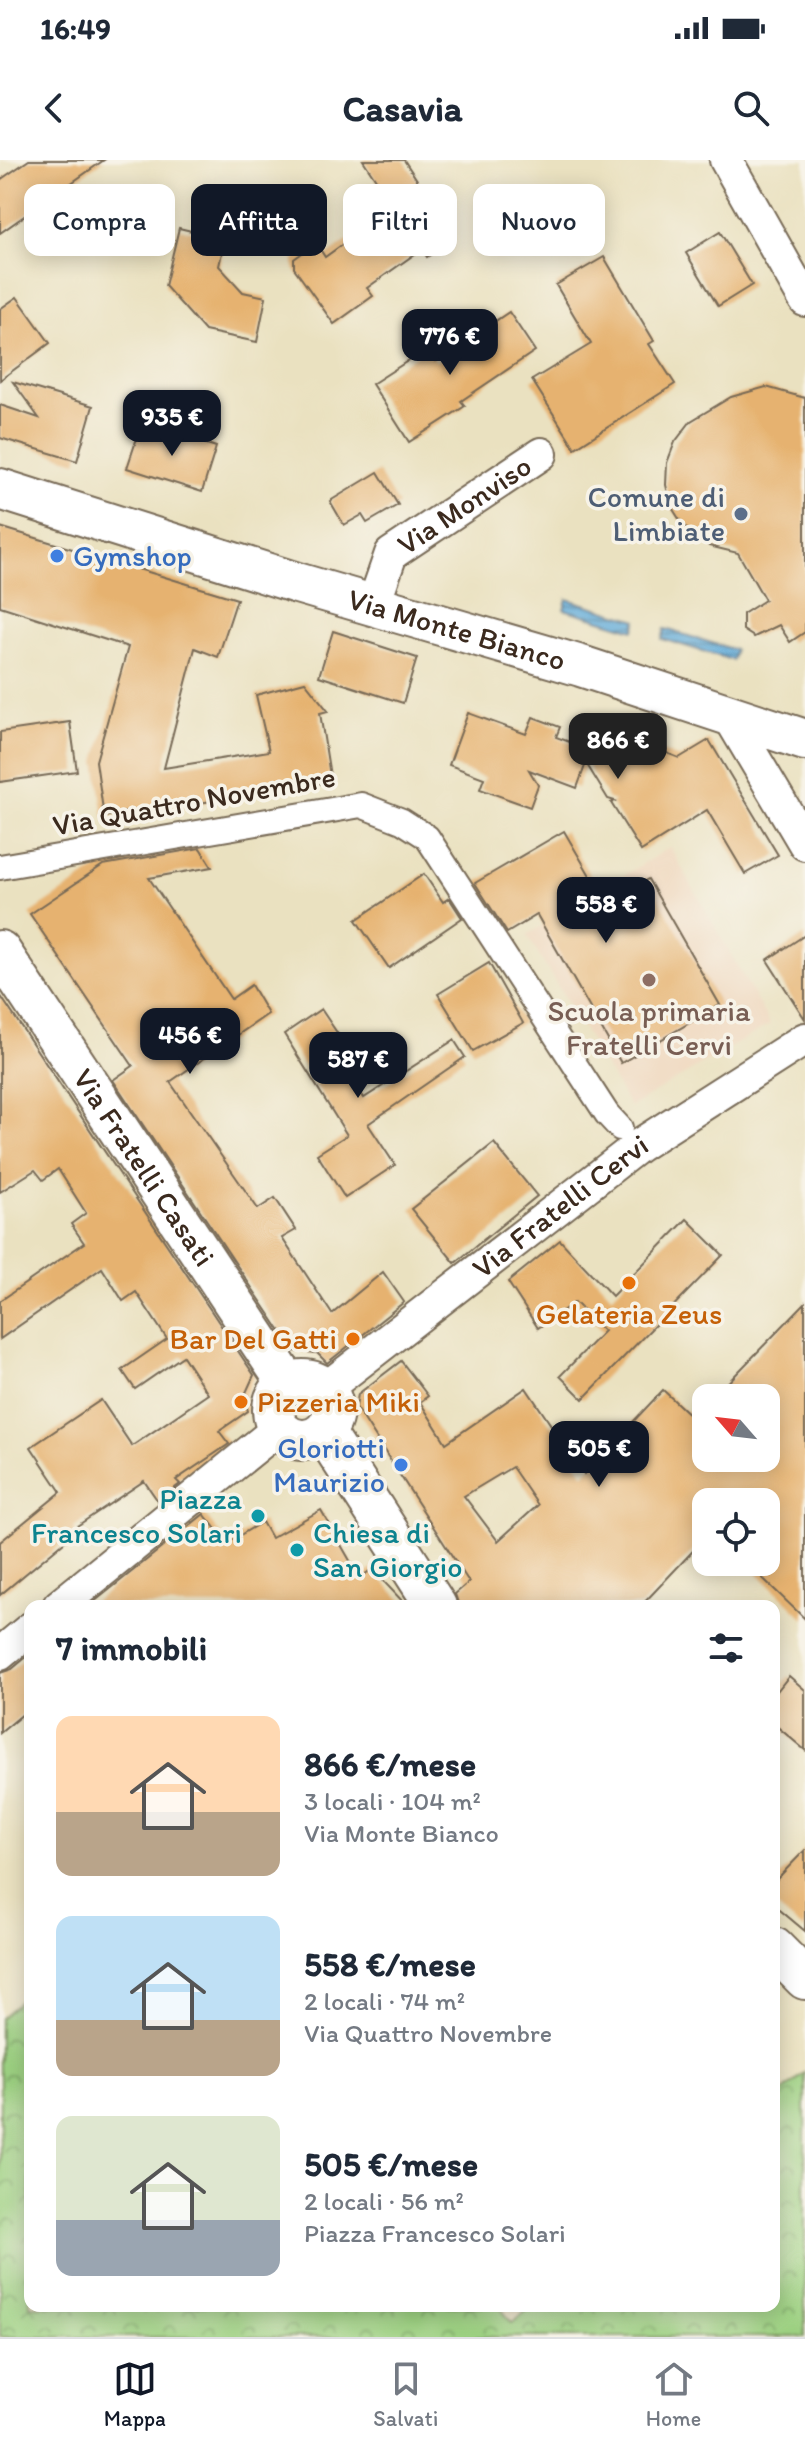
<!DOCTYPE html>
<html lang="it">
<head>
<meta charset="utf-8">
<style>
	body { margin:0; font-family:Itim,sans-serif; background:#f6f6f7; color:#1f2937; height:100vh; display:flex; flex-direction:column; font-size:30px; white-space:nowrap }
	* { box-sizing:border-box; margin:0 }
	p { font-size:26px; color:#747a83 }
	.icon { flex:none; width:44px; height:44px; fill:none; stroke:currentColor; stroke-width:2; stroke-linecap:round; stroke-linejoin:round }
	.map { position:relative; flex:1; overflow:hidden }
	.panel { position:absolute; left:24px; top:1440px; width:756px; height:712px; display:flex; flex-direction:column; background:#fff; border-radius:16px; box-shadow:0 4px 20px #0003 }
	.panel>* { flex:none }
	.hud { position:absolute; left:24px; top:24px; width:758px; height:72px; display:flex; gap:16px }
	.needle { width:52px; rotate:298deg }
	.fabs { position:absolute; left:692px; top:1224px; display:grid; gap:16px }
	.fabs a { display:grid; place-items:center; width:88px; height:88px; border-radius:16px; background:#fff; box-shadow:0 4px 20px #0003; font-size:40px }
	.price { position:absolute; translate:-50% -68px; padding:0 18px; border-radius:16px; background:#111827; color:#fff; font-size:26px; line-height:52px; filter:drop-shadow(0 2px 4px #0008) }
	.price::after { content:''; position:absolute; left:50%; top:48px; width:24px; height:18px; margin-left:-12px; background:inherit; clip-path:polygon(0 0,100% 0,50% 100%) }
	.price.on { background:#222; color:#fff }
	ul { padding:0; list-style:none }
	li { display:flex; align-items:center; gap:24px; height:200px; padding:0 32px }
	li span { display:grid; place-items:center; flex:none; width:224px; height:160px; border-radius:16px; color:#555 }
	li>.icon { margin-inline-start:auto }
	span .icon { width:96px; height:96px; fill:#fffc; stroke-width:1 }
	li b { font-size:34px }
	h2 { display:flex; justify-content:space-between; align-items:center; height:96px; padding:0 32px; font-size:34px }
	.tag { padding:0 28px; border-radius:16px; background:#fff; box-shadow:0 4px 20px #0003; font-size:28px; line-height:72px }
	.tag.on { background:#111827; color:#fff }
	.status { display:flex; justify-content:space-between; align-items:center; height:56px; padding:0 40px; background:#fff; direction:ltr }
	.status svg { height:22px; fill:currentColor }
	header { display:flex; justify-content:space-between; align-items:center; height:104px; padding:0 32px; background:#fff; font-size:36px; font-weight:700 }
	.menu { display:flex; justify-content:space-around; align-items:center; height:112px; border-top:2px solid #e0e1e3; background:#fff; font-size:22px; color:#747a83 }
	.menu a { display:grid; justify-items:center; gap:4px }
	.menu .on { color:#111827 }
	.map>svg:first-child { display:block }
</style>
</head>
<body>
<div class="status"><b>16:49</b><svg viewBox="0 0 49 12"><path d="M0 12V9h3v3zM5 12V6h3v6zM10 12V3h3v9zM15 12V0h3v12zM26 1h20v11H26zM47 4h2v5h-2z"/></svg></div>
<header><svg class="icon" aria-label="back" viewBox="0 0 24 24"><path d="M15 5l-7 7 7 7"/></svg>Casavia<svg class="icon" aria-label="search" viewBox="0 0 24 24"><circle cx="10" cy="10" r="6"/><path d="M15 15l6 6"/></svg></header>
<div class="map">
<svg width="805" height="2177" viewBox="0 0 805 2177">
	<defs>
		<pattern id="park-crowns" width="20" height="18" patternUnits="userSpaceOnUse" patternTransform="scale(2)"><rect width="20" height="18" fill="#9cd081"/><path d="M2 6a3 3 0 1 1 6 0M12 15a3 3 0 1 1 6 0" fill="none" stroke="#80a969"/></pattern>
		<pattern id="water-rules" width="6" height="5" patternUnits="userSpaceOnUse" patternTransform="scale(2)"><rect width="6" height="5" fill="#61abd9"/><path d="M0 2.5h6" fill="none" stroke="#518baf"/></pattern>
	</defs>
	<rect width="100%" height="100%" fill="#f7f3e8"/>
	<filter id="ink" filterUnits="userSpaceOnUse"><feTurbulence type="fractalNoise" baseFrequency=".0125" numOctaves="2"/><feDisplacementMap in="SourceGraphic" scale="16" xChannelSelector="R" yChannelSelector="G"/><feConvolveMatrix kernelMatrix="1 2 1 2 8 2 1 2 1" color-interpolation-filters="sRGB"/></filter>
	<filter id="wash" filterUnits="userSpaceOnUse"><feTurbulence type="fractalNoise" baseFrequency=".006" numOctaves="4" result="noise"/><feDisplacementMap in="SourceGraphic" scale="32" xChannelSelector="R" yChannelSelector="G"/><feGaussianBlur stdDeviation="1.8" result="paint"/><feColorMatrix in="noise" values="0 0 0 0 0 0 0 0 0 0 0 0 0 0 0 0 0 1.4 0 .05"/><feComposite in="paint" operator="in"/></filter>
	<g filter="url(#wash)">
		<rect width="100%" height="100%" fill="#eae1c0"/>
		<!-- built -->
		<path fill="#efd6bb" d="M670,687L770,864L630,947L527,775Z"/>
		<!-- park -->
		<path fill="url(#park-crowns)" stroke="#6c7d50" stroke-width="2" d="M30,1832V2146H499L512,2163L532,2146H774V1939L805,1913V2177H0V1858Z"/>
		<!-- water -->
		<g fill="url(#water-rules)" stroke="#4e6a7c" stroke-width="2">
			<path d="M567,439L637,460L634,470L564,449Z"/>
			<path d="M665,469L735,490L732,500L662,479Z"/>
		</g>
		<g id="blocks">
			<!-- building -->
			<g fill="#e6b26f" fill-rule="evenodd">
				<path d="M29,0H104L0,73V20Z"/>
				<path d="M363,0H404L455,78L427,97L422,89L367,128L373,136L334,164L294,108V99L316,83L325,97L394,47Z"/>
				<path d="M179,68L225,79L219,106L243,132L266,137L257,182L205,171L165,126Z"/>
				<path d="M720,72L752,125L718,146L686,93Z"/>
				<path d="M604,97L654,181L649,184L675,224L575,288L532,220L591,184L556,125Z"/>
				<path d="M17,137L50,183L0,220V149Z"/>
				<path d="M509,152L535,191L461,241L465,246L409,282L372,224L428,188L436,201Z"/>
				<path d="M13,222L93,246L77,301L0,278V245L39,258Z"/>
				<path d="M766,227L805,238V472L790,482L779,465L754,477L743,470V454L765,440L738,393L709,386L683,365L671,346L666,325L667,303L675,282L691,261L731,237Z"/>
				<path d="M142,263L216,287L202,332L127,308Z"/>
				<path d="M378,312L398,345L367,363L362,355L344,365L330,341Z"/>
				<path d="M0,367L237,439L218,497L195,488L164,608L269,591L256,535L305,522L328,551L320,553L331,622L180,646L179,641L104,657L96,601L128,487L0,446Z"/>
				<path d="M333,471L417,498L403,543L319,516Z"/>
				<path d="M468,553L526,574L533,557L560,567L556,577L602,594L611,571L679,598L709,580L778,695L745,714L707,650L641,691L611,643L615,641L608,639L586,603L577,628L529,610L538,625L530,647L480,629L484,618L449,605Z"/>
				<path d="M70,562L77,611L0,622V572Z"/>
				<path d="M564,671L606,743L648,719L720,845L621,903L537,755L507,773L475,723Z"/>
				<path d="M200,688L212,707L149,718L231,839L251,825L268,854L170,922L258,1049L275,1038L296,1070L282,1078L332,1154L383,1112L404,1142L327,1203L317,1193L294,1191L113,920L133,906L30,754L103,705Z"/>
				<path d="M424,714L443,742L449,738L462,758L389,808L356,760Z"/>
				<path d="M805,775V859L767,800Z"/>
				<path d="M489,803L523,863L473,891L438,834Z"/>
				<path d="M0,835L254,1215L244,1237L248,1251L219,1271L229,1284L176,1320L180,1324L158,1341L144,1321L74,1368L76,1372L0,1435V1382L61,1332L31,1287L101,1240L132,1286L208,1234L183,1196L135,1229L122,1210L167,1179L136,1132L123,1141L102,1108L0,1179V1141L84,1083L71,1064L86,1053L58,1009L43,1020L35,1010L0,1032Z"/>
				<path d="M321,849L346,886L336,894L364,938L454,880L465,897L368,964L395,1005L345,1038L317,994L347,975L284,874Z"/>
				<path d="M494,983L537,1036L455,1103L411,1049Z"/>
				<path d="M687,1059L723,1095L583,1239L560,1216L604,1171L575,1142L538,1168L508,1122L560,1080L612,1136Z"/>
				<path d="M805,1143V1459L746,1402H766V1342H706V1377L641,1446H459L455,1434L469,1422L356,1247L358,1234L401,1201L428,1236L420,1242L446,1283L526,1228L584,1314L663,1230L693,1258L706,1245V1298H766V1238H713ZM512,1307L538,1345L498,1381L464,1336Z"/>
				<path d="M321,1350L360,1418L372,1409L407,1446H89L204,1354L227,1383L262,1362L271,1378Z"/>
				<path d="M30,1494V1548L0,1573V1513L12,1509Z"/>
				<path d="M789,1516L805,1530V1590L774,1564V1535Z"/>
				<path d="M805,1690V1771L774,1745V1722Z"/>
			</g>
		</g>
	</g>
	<g filter="url(#ink)">
		<use href="#blocks" fill-opacity="0" stroke="#786a57" stroke-width="2"/>
		<g fill="none" stroke-linecap="round" stroke-linejoin="round">
			<!-- pedestrian casing -->
			<g stroke="#786a57" stroke-width="28">
				<path id="pedestrian" d="M0,707L361,645L402,661L427,677L607,954L620,968"/>
			</g>
			<!-- minor casing -->
			<g stroke="#786a57" stroke-width="36">
				<g id="minor">
					<path d="M726,0L805,140"/>
					<path id="s1" d="M374,443L391,394L541,294"/>
					<path d="M729,556L805,684"/>
					<path id="s2" d="M325,1229L638,986L805,879"/>
					<path d="M59,1446L279,1268"/>
					<path d="M0,1494L30,1469"/>
				</g>
			</g>
			<!-- tertiary casing -->
			<g stroke="#786a57" stroke-width="44">
				<g id="tertiary">
					<path id="s3" d="M0,329L297,423L581,506L805,580"/>
					<path id="s4" d="M0,791L288,1224"/>
					<circle cx="303" cy="1250" r="30"/>
					<path d="M324,1272L436,1446"/>
					<path d="M774,1788L805,1819"/>
				</g>
			</g>
			<!-- pedestrian -->
			<use href="#pedestrian" stroke="#fff" stroke-width="24"/>
			<!-- minor -->
			<use href="#minor" stroke="#fff" stroke-width="32"/>
			<!-- tertiary -->
			<use href="#tertiary" stroke="#fff" stroke-width="40"/>
		</g>
	</g>
	<!-- markers -->
	<circle fill="#5c6f8a" stroke="#f7f3e8" stroke-width="3" cx="741" cy="354" r="8"/>
	<g fill="#3f7fe0" stroke="#f7f3e8" stroke-width="3">
		<circle cx="57" cy="396" r="8"/>
		<circle cx="401" cy="1305" r="8"/>
	</g>
	<circle fill="#8d6e63" stroke="#f7f3e8" stroke-width="3" cx="649" cy="820" r="8"/>
	<g fill="#e8710a" stroke="#f7f3e8" stroke-width="3">
		<circle cx="629" cy="1123" r="8"/>
		<circle cx="353" cy="1179" r="8"/>
		<circle cx="241" cy="1242" r="8"/>
	</g>
	<g fill="#0f9aa8" stroke="#f7f3e8" stroke-width="3">
		<circle cx="258" cy="1356" r="8"/>
		<circle cx="297" cy="1390" r="8"/>
	</g>
	<g text-anchor="middle" stroke-width="7" stroke-linejoin="round" paint-order="stroke">
		<!-- service labels -->
		<g font-size="30" fill="#4e5e75" stroke="#f7f3e8" text-anchor="end">
			<text x="725" y="347">Comune di<tspan x="725" dy="34">Limbiate</tspan></text>
		</g>
		<!-- street labels -->
		<g font-size="30" fill="#3b2a1e" stroke="#f7f3e8">
			<text dy="10" stroke="none"><textPath href="#s1" startOffset="140">Via Monviso</textPath></text>
			<text dy="10" stroke="none"><textPath href="#s3" startOffset="478">Via Monte Bianco</textPath></text>
			<text transform="translate(194 641) rotate(-10)" y="10">Via Quattro Novembre</text>
			<text dy="10" stroke="none"><textPath href="#s4" startOffset="260">Via Fratelli Casati</textPath></text>
			<text dy="10" stroke="none"><textPath href="#s2" startOffset="298">Via Fratelli Cervi</textPath></text>
		</g>
		<!-- shop labels -->
		<g font-size="30" fill="#366cbe" stroke="#f7f3e8" text-anchor="start">
			<text x="73" y="406">Gymshop</text>
			<text x="385" y="1298" text-anchor="end">Gloriotti<tspan x="385" dy="34">Maurizio</tspan></text>
		</g>
		<!-- education labels -->
		<g font-size="30" fill="#785e54" stroke="#f7f3e8">
			<text x="649" y="861">Scuola primaria<tspan x="649" dy="34">Fratelli Cervi</tspan></text>
		</g>
		<!-- food labels -->
		<g font-size="30" fill="#c56008" stroke="#f7f3e8">
			<text x="629" y="1164">Gelateria Zeus</text>
			<text x="337" y="1189" text-anchor="end">Bar Del Gatti</text>
			<text x="257" y="1252" text-anchor="start">Pizzeria Miki</text>
		</g>
		<!-- culture labels -->
		<g font-size="30" fill="#0d838f" stroke="#f7f3e8" text-anchor="end">
			<text x="242" y="1349">Piazza<tspan x="242" dy="34">Francesco Solari</tspan></text>
			<text x="313" y="1383" text-anchor="start">Chiesa di<tspan x="313" dy="34">San Giorgio</tspan></text>
		</g>
	</g>
</svg>
<div class="fabs">
<a><svg class="needle" viewBox="-14 -14 28 28"><path d="M0-13l5 13h-10z" fill="#e53935"/><path d="M0 13l5-13h-10z" fill="#747a83"/></svg></a>
<a><svg class="icon" aria-label="locate" viewBox="0 0 24 24"><circle cx="12" cy="12" r="6"/><path d="M12 2v4M12 18v4M2 12h4M18 12h4"/></svg></a>
</div>
<b class="price" style="left:450px;top:217px">776 €</b>
<b class="price" style="left:172px;top:298px">935 €</b>
<b class="price on" style="left:618px;top:621px">866 €</b>
<b class="price" style="left:606px;top:785px">558 €</b>
<b class="price" style="left:190px;top:916px">456 €</b>
<b class="price" style="left:358px;top:940px">587 €</b>
<b class="price" style="left:599px;top:1329px">505 €</b>
<div class="hud">
<a class="tag">Compra</a>
<a class="tag on">Affitta</a>
<a class="tag">Filtri</a>
<a class="tag">Nuovo</a>
</div>
<section class="panel">
<h2>7 immobili<svg class="icon" aria-label="filters" viewBox="0 0 24 24"><path d="M4 7h16M4 17h16"/><circle cx="9" cy="7" r="2"/><circle cx="15" cy="17" r="2"/></svg></h2>
<ul>
<li><span style="background:linear-gradient(#ffd9b3 60%,#b9a48a 0)"><svg class="icon" aria-label="home" viewBox="0 0 24 24"><path d="M3 11l9-7 9 7M6 9v11h12V9"/></svg></span><div><b>866 €/mese</b><p>3 locali · 104 m²</p><p>Via Monte Bianco</p></div></li>
<li><span style="background:linear-gradient(#bfe0f5 65%,#b9a48a 0)"><svg class="icon" aria-label="home" viewBox="0 0 24 24"><path d="M3 11l9-7 9 7M6 9v11h12V9"/></svg></span><div><b>558 €/mese</b><p>2 locali · 74 m²</p><p>Via Quattro Novembre</p></div></li>
<li><span style="background:linear-gradient(#dfe7d0 65%,#9aa5b1 0)"><svg class="icon" aria-label="home" viewBox="0 0 24 24"><path d="M3 11l9-7 9 7M6 9v11h12V9"/></svg></span><div><b>505 €/mese</b><p>2 locali · 56 m²</p><p>Piazza Francesco Solari</p></div></li>
</ul>
</section>
</div>
<nav class="menu">
<a class="on"><svg class="icon" aria-label="map" viewBox="0 0 24 24"><path d="M3 6l6-2 6 2 6-2v14l-6 2-6-2-6 2zM9 4v14M15 6v14"/></svg>Mappa</a>
<a><svg class="icon" aria-label="saved" viewBox="0 0 24 24"><path d="M7 4h10v16l-5-4-5 4z"/></svg>Salvati</a>
<a><svg class="icon" aria-label="home" viewBox="0 0 24 24"><path d="M3 11l9-7 9 7M6 9v11h12V9"/></svg>Home</a>
</nav>
</body>
</html>
